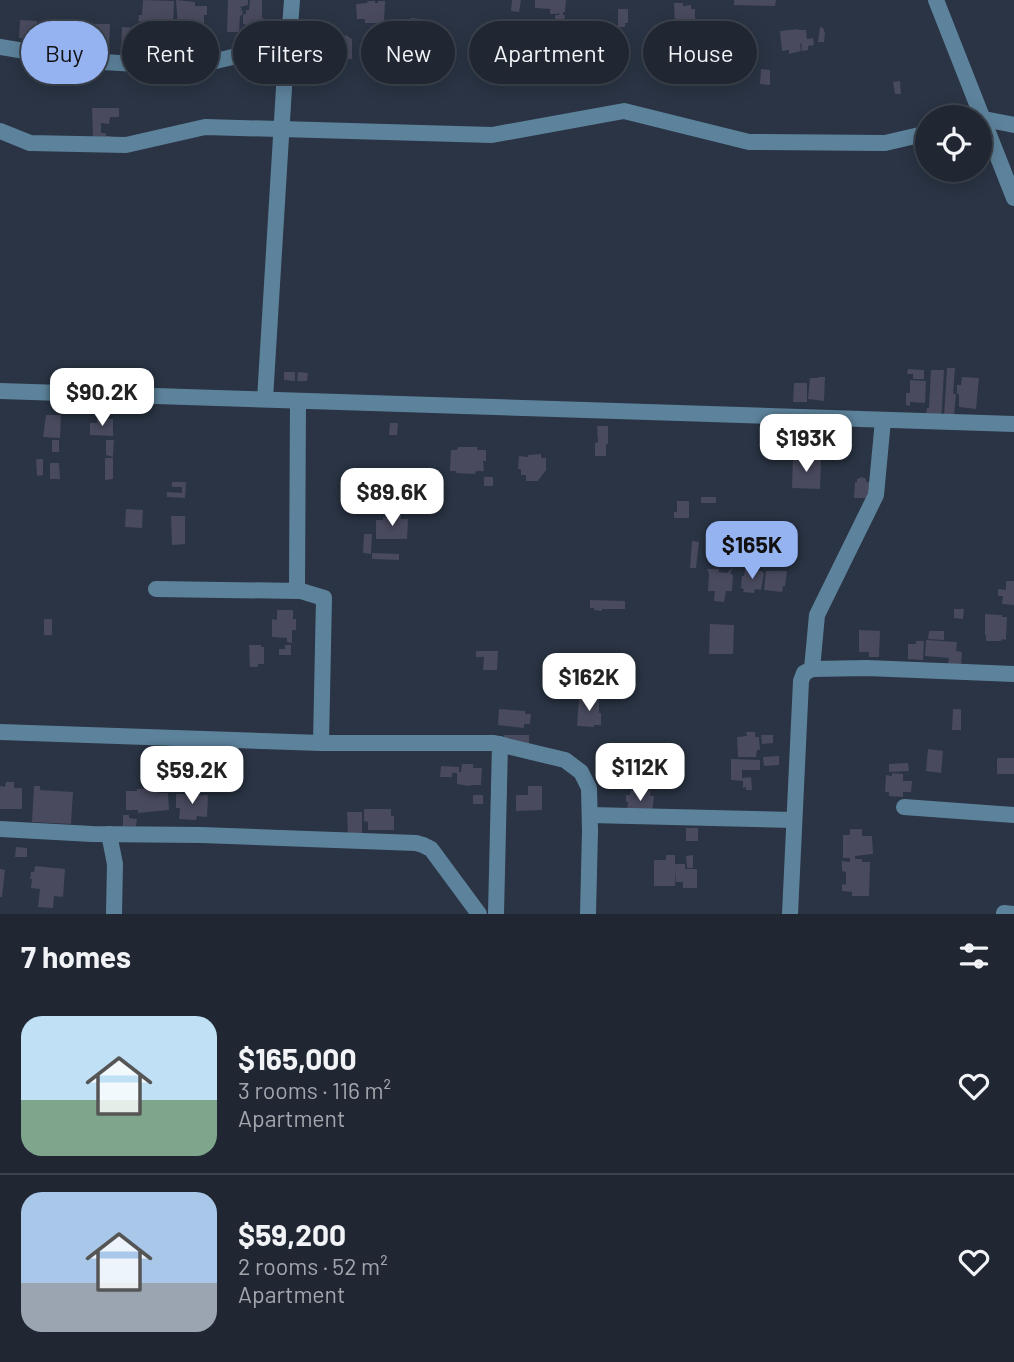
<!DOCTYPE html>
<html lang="en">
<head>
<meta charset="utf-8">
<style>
	body { margin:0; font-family:Barlow,sans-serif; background:#282f3b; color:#f1f3f6; height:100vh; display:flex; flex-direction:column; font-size:26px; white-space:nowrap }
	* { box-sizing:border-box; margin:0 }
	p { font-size:23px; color:#a2a5ac }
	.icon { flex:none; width:38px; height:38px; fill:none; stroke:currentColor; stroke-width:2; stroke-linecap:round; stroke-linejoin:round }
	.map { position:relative; height:914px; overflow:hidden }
	.sheet { display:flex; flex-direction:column; background:#202733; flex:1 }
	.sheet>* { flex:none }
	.banner { position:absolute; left:21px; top:21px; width:973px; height:63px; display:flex; gap:14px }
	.tools { position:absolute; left:915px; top:105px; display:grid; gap:14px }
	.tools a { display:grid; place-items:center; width:77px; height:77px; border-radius:50%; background:#202733; box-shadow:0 4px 18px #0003,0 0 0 2px #3d444e; font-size:35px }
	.price { position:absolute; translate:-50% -60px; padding:0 16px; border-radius:14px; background:#fff; color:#222; font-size:23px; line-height:46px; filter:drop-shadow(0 2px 4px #0008) }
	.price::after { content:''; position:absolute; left:50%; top:42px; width:21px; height:16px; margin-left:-10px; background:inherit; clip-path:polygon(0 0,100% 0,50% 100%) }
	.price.selected { background:#95b2f1; color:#111 }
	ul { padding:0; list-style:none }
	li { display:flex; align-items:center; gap:21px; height:175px; padding:0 21px }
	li+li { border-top:2px solid #3d444e }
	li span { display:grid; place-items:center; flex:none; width:196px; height:140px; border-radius:21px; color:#555 }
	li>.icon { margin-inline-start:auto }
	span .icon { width:84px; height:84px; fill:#fffc; stroke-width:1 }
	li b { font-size:30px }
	h2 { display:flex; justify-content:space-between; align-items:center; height:84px; padding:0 21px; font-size:30px }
	.chip { padding:0 24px; border-radius:32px; background:#202733; box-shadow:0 4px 18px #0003,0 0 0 2px #3d444e; font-size:24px; line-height:63px }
	.chip.selected { background:#95b2f1; color:#111 }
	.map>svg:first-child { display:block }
</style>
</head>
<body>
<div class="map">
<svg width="1014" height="914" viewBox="0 0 1014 914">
	<rect width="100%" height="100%" fill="#2a3444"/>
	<!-- building -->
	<g fill="#494a5e">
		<path d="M143,0L174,1L173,26L161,25V23L138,21L139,15H142Z"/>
		<path d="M176,0L195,2V6H207V15H204V27H178Z"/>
		<path d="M228,0H248V5L240,7L242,9L240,12L243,10L242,15L240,16L239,32H227Z"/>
		<path d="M250,0H262V18L269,20V32L252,28V17L251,31L245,32V24H243V14H246V10H249Z"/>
		<path d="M512,0H521L519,12L511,11Z"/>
		<path d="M535,0H566L565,12H563V15H565L564,24L555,23V15H559V12L558,14H550V9L535,8Z"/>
		<path d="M734,0H776L775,6L734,5Z"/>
		<path d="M368,1H375V3H378V1H385L384,23H365V19H357L356,4L367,3Z"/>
		<path d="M674,3H683V6L691,5V9H695V19H690V27H675Z"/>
		<path d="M618,9H628V23H625V27H618Z"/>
		<path d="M411,18L421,19V22L440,24L439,42L425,40V43L409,41Z"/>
		<path d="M61,19L74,20V29H76L77,22L86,23V26H89L88,44L73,43V38L57,36L55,25H57V21Z"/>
		<path d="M20,20L37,21V34L31,35L29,38H19Z"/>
		<path d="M95,24H110L109,49H101L102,46L94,45L95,37H93Z"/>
		<path d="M122,27L145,28L144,49L134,50V54L125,53V49H121Z"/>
		<path d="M820,27L823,28L825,33L824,42H818Z"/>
		<path d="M184,28L192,29L191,32L201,33L199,51H189L188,54L180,53L185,38L183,35Z"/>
		<path d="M799,29V30H806L807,39L813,38L814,45L808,46V50L802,51L801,43L800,44L801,51L789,54V50L782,51L780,31Z"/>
		<path d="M346,35L352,39V59H344V62L326,61V49L333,47V43H334L338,37Z"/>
		<path d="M55,40H67L68,49L54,48Z"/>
		<path d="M567,56L602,59L601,74L565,71Z"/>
		<path d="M614,59L628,60L627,66L614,65Z"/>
		<path d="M665,63L686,65L685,75L664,73Z"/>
		<path d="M720,66L738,67V81H732V85H721Z"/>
		<path d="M693,67L717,68V86L693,84Z"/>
		<path d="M761,69L770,70V85L760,84Z"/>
		<path d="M900,81L901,94H895L893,82Z"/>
		<path d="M92,108H119V117H110L109,124L101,123V133H106V136H111V139H93Z"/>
		<path d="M947,368H955L953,394H956L954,415L944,416Z"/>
		<path d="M908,369L924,370V379H913V374H907Z"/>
		<path d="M931,370H944L942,409L941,415L926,417L927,408H929Z"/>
		<path d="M284,372H295V381L284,380Z"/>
		<path d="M298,372L308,373L307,381H297Z"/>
		<path d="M818,377H825L824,401L808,399L810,378H818Z"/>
		<path d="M962,377L979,378L976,409L959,407V394H957V385H961Z"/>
		<path d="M910,380L926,381L925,403L910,402V406L906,405V393H910Z"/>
		<path d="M794,383H807V402H793Z"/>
		<path d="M46,415H61L60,438L43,437Z"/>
		<path d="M97,419H113V436L90,435V423H97Z"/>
		<path d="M390,423H398L397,435H389Z"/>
		<path d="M597,426H608V444H606V456H595V443L598,442Z"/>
		<rect x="52" y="440" width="7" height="12"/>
		<path d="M106,440H114L113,457L106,455Z"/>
		<path d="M458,447H477V450H486V461H483L484,471H476L475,474L456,473V471H450L451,450H457Z"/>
		<path d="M541,454V458H546V470L538,481H526V475H521V469H518L519,456L528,457V455Z"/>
		<path d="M105,458H113V479L105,480Z"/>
		<path d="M793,458L821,459L820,489L792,488Z"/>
		<path d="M36,459H43V475L37,476Z"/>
		<path d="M50,463H59L60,479H50Z"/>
		<rect x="484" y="477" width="9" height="9"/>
		<path d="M862,477L866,479V482H872V498H854L855,482H857V479Z"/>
		<path d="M172,482H186L185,498L167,497V492L182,493V487H172Z"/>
		<rect x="701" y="497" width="15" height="6"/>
		<path d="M677,501H689V518H674V512H677Z"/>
		<path d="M126,509L143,510L142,528L125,527Z"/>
		<path d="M390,515H401V519H408L407,539H376V520H383V517L390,518Z"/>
		<path d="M171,516H185V544L172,545Z"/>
		<path d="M364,534H372L371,554L363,553Z"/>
		<path d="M692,541L699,542L696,568H690Z"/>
		<path d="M372,553L399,554V560L372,559Z"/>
		<path d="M733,567L730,573L733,575L732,591H726L724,602L714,601L715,591H708L709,574L707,569H719V572L727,573Z"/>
		<path d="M745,569L762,571V572L764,573L761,590L755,589L754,593L743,592L744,589L741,588L742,576H744Z"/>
		<path d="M766,571H787L785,586H783L782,592L764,590Z"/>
		<path d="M1006,581H1014V605L1002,604L1003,596H998V589L1006,590Z"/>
		<path d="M590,600L625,601V609H602V611L594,610V608H590Z"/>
		<path d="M954,609H964L963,619L954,618Z"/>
		<path d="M277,610H293V619H296V630H292V643L287,642V638L272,637V619L277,620Z"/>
		<path d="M985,614L1002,615V617H1007L1006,640L1002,639L1001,641H986V635H985Z"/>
		<rect x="44" y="619" width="8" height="16"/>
		<path d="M710,624L734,625L733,654H709Z"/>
		<path d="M859,630L880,631L879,657H869V652H859Z"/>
		<path d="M929,631H944V640L928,639Z"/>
		<path d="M926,640L957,642L956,651L962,652L961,665L948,664L949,658L925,656Z"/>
		<path d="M916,641H924L923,660L908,659V644H916Z"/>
		<path d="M249,645H261V647H264V664H258V667H250Z"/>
		<path d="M285,645H291V655H279V649H285Z"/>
		<path d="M476,651H498L497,670H483L484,657H476Z"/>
		<path d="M579,698L599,699V713H601V725H594V727L577,726Z"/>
		<path d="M499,709L525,711V714H531L530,724H524V728L498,725Z"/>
		<path d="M953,709H961V730H952Z"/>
		<path d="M746,732H755V737H759L760,750H757L756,757H738L737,737L747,736Z"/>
		<path d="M504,735H529V744L504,743Z"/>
		<path d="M761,735H773V743L762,744Z"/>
		<path d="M928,749L943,751L941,773L926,771Z"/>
		<path d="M629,751L642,752L641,757H647V753L660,754L659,767H654L653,778L648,777V780L637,779V777L629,776V773H627Z"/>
		<path d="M779,756V765L764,766L763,757Z"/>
		<rect x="997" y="758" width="17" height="16"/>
		<path d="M731,759L760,760V770H742V778L751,777L752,790H746V787L743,788V781L731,780Z"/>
		<path d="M908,763L909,771L889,772V764Z"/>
		<path d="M462,764H473V768H482L481,785H471L470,786L457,784V773H452V777H440L441,766L459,767V772H461Z"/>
		<path d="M892,773L903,774V781H912L911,792H903V797L889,796V792H885L886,775L892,776Z"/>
		<path d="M6,782H14V788H22V809H0V786L5,787Z"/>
		<path d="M34,786H40V790L73,792L71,824L32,822Z"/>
		<path d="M528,786H542V810L516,811V795H528Z"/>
		<path d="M156,788V791H159V793H168L169,810L138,813V810H126V791H137V789Z"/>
		<path d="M631,790L651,791L650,796H654L652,815L627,813L628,802H626V795H630Z"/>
		<path d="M185,791L191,792V795H208L207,817L197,816L196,820L179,819L180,808H176V794H185Z"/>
		<rect x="473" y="795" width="10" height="9"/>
		<path d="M364,809H391V816H394V830H368V822L364,821Z"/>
		<path d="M347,812H362V833L348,834Z"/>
		<path d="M123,815H129V818L137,819L136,826H123Z"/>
		<rect x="686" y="828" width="12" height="13"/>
		<path d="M850,829H862V836H872L873,854L855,856V859H862V862H870L869,896H852V892L842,891V884L846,885V872L842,871V861L850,862V858H843V835H850Z"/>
		<path d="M16,847L27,848V857H15Z"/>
		<path d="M666,855H675V864H685V869H697V888H683V882H676V868L675,886H654V860H666Z"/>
		<path d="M693,855V868H687L686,856Z"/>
		<path d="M35,866L65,869L63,897L54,896L53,908L38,907L40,889L31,888L32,879H30L31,872H34Z"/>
		<path d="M0,869L5,870L2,897H0Z"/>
	</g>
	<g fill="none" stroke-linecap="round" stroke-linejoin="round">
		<!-- minor -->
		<g stroke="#5d839c" stroke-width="16">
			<path d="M936,0L1014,198"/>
			<path d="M0,47L85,61L190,67L241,55H286"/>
			<path d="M980,120L984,119L1014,125"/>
			<path d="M0,131L30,143L126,145L205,127L492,135L624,111L749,142L885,143L928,133"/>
			<path d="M0,391L1014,424"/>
			<path d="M265,399L286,55L289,41L292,0"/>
			<path d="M298,401L297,586L301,591L324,598L321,743"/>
			<path d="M156,589L301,591"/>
			<path d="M812,669L817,615L876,495L883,420"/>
			<path d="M0,732L321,743H494L565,760L581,772L589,788L590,831L588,914"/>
			<path d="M904,807L1014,815"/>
			<path d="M590,815L794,820"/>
			<path d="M0,829L92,834L202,835L416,843L423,845L431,849L479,914"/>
			<path d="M109,834L115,864L114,914"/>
			<path d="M1004,913L1014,914"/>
			<path d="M496,914L500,744"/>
			<path d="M790,914L801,681L804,673L812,669L867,668L1014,674"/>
		</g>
	</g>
</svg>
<div class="tools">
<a><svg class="icon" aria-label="locate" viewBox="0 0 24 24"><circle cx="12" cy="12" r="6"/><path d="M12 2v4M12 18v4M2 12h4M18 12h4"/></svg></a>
</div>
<b class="price" style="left:102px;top:428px">$90.2K</b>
<b class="price" style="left:806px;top:474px">$193K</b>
<b class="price" style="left:392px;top:528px">$89.6K</b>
<b class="price selected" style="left:752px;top:581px">$165K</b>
<b class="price" style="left:589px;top:713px">$162K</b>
<b class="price" style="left:640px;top:803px">$112K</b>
<b class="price" style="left:192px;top:806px">$59.2K</b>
<div class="banner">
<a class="chip selected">Buy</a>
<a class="chip">Rent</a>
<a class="chip">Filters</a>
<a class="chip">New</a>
<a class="chip">Apartment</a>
<a class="chip">House</a>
</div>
</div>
<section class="sheet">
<h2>7 homes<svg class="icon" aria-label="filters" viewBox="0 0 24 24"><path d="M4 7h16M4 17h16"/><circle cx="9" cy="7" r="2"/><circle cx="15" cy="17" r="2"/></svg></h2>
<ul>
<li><span style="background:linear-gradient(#bfe0f5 60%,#7fa58c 0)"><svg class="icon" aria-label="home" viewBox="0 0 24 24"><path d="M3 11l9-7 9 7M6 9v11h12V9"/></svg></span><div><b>$165,000</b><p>3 rooms · 116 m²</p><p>Apartment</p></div><svg class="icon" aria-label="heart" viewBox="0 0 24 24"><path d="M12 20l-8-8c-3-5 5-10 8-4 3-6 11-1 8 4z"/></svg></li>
<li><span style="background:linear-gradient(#a9c7e8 65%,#9aa5b1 0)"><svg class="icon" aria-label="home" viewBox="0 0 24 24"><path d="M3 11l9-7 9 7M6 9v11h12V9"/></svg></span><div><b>$59,200</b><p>2 rooms · 52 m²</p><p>Apartment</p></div><svg class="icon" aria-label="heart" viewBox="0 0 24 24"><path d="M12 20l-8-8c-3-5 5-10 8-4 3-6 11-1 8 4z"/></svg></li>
</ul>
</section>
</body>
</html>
